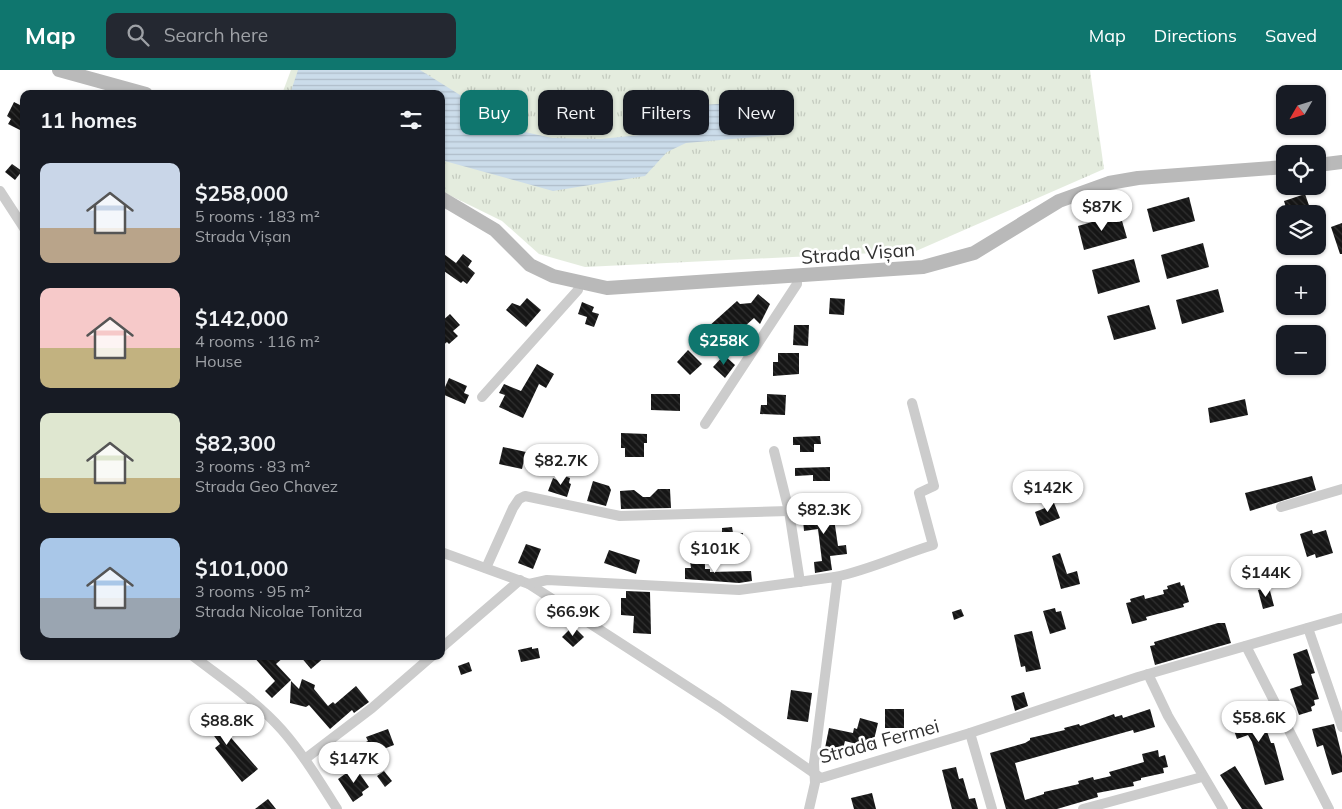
<!DOCTYPE html>
<html lang="en">
<head>
<meta charset="utf-8">
<style>
	body { margin:0; font-family:Mulish,sans-serif; background:#242831; color:#f1f3f6; height:100vh; display:flex; flex-direction:column; font-size:19px; white-space:nowrap }
	* { box-sizing:border-box; margin:0 }
	p { font-size:16px; color:#9ea1a6 }
	.icon { flex:none; width:28px; height:28px; fill:none; stroke:currentColor; stroke-width:2; stroke-linecap:round; stroke-linejoin:round }
	.map { position:relative; flex:1; overflow:hidden }
	.drawer { position:absolute; left:20px; top:20px; width:425px; height:570px; display:flex; flex-direction:column; background:#171b24; border-radius:10px; box-shadow:0 1px 4px #0004 }
	.drawer>* { flex:none }
	.top-card { position:absolute; left:460px; top:20px; width:475px; height:45px; display:flex; gap:10px }
	.needle { width:32px; rotate:231deg }
	.controls { position:absolute; left:1276px; top:15px; display:grid; gap:10px }
	.controls a { display:grid; place-items:center; width:50px; height:50px; border-radius:10px; background:#171b24; box-shadow:0 1px 4px #0004; font-size:25px }
	.price { position:absolute; translate:-50% -42px; padding:0 11px; border-radius:18px; background:#fff; color:#222; font-size:16px; line-height:32px; filter:drop-shadow(0 1px 2px #0008) }
	.price::after { content:''; position:absolute; left:50%; top:30px; width:15px; height:11px; margin-left:-8px; background:inherit; clip-path:polygon(0 0,100% 0,50% 100%) }
	.price.on { background:#0f766e; color:#fff }
	ul { padding:0; list-style:none }
	li { display:flex; align-items:center; gap:15px; height:125px; padding:0 20px }
	li span { display:grid; place-items:center; flex:none; width:140px; height:100px; border-radius:10px; color:#555 }
	li>.icon { margin-inline-start:auto }
	span .icon { width:60px; height:60px; fill:#fffc; stroke-width:1 }
	li b { font-size:21px }
	h2 { display:flex; justify-content:space-between; align-items:center; height:60px; padding:0 20px; font-size:21px }
	.tag { padding:0 18px; border-radius:10px; background:#171b24; box-shadow:0 1px 4px #0004; font-size:18px; line-height:45px }
	.tag.on { background:#0f766e; color:#fff }
	header { display:flex; align-items:center; gap:30px; box-sizing:border-box; height:70px; padding:0 25px; background:#0f766e; color:#fff }
	header strong { font-size:24px }
	nav { display:flex; gap:28px; margin-inline-start:auto; font-size:18px }
	.search { width:350px; height:45px; background:#242831; display:flex; align-items:center; gap:12px; box-sizing:border-box; padding:0 18px; border-radius:10px; color:#9ea1a6; font-size:19px }
	.map>svg:first-child { display:block }
</style>
</head>
<body>
<header>
<strong>Map</strong>
<div class="search"><svg class="icon" aria-label="search" viewBox="0 0 24 24"><circle cx="10" cy="10" r="6"/><path d="M15 15l6 6"/></svg>Search here</div>
<nav><a>Map</a><a>Directions</a><a>Saved</a></nav>
</header>
<div class="map">
<svg width="1342" height="739" viewBox="0 0 1342 739">
	<defs>
		<pattern id="grass-tufts" width="24" height="20" patternUnits="userSpaceOnUse" patternTransform="scale(1.25)"><rect width="24" height="20" fill="#e4ecde"/><path d="M3 7l-1-3M5 7V3M7 7l1-3M15 17l-1-3M17 17v-4M19 17l1-3" fill="none" stroke="#c4cbbf"/></pattern>
		<pattern id="water-rules" width="6" height="5" patternUnits="userSpaceOnUse" patternTransform="scale(1.25)"><rect width="6" height="5" fill="#cbdcea"/><path d="M0 2.5h6" fill="none" stroke="#afbdc9"/></pattern>
		<pattern id="building-back-hatch" width="6" height="6" patternUnits="userSpaceOnUse" patternTransform="scale(1.25)"><rect width="6" height="6" fill="#161616"/><path d="M-1 5l2 2M0 0l6 6M5-1l2 2" fill="none" stroke="#303030"/></pattern>
	</defs>
	<rect width="100%" height="100%" fill="#fff"/>
	<!-- grass -->
	<path fill="url(#grass-tufts)" d="M291,0H1090L1104,99L916,181L585,197L539,184L502,151L441,121V24H282Z"/>
	<!-- water -->
	<path fill="url(#water-rules)" d="M298,0H420L516,60L552,68L600,69L641,65L664,38L784,29L778,65L686,73L667,82L645,106L553,121L441,90V24H290Z"/>
	<!-- building -->
	<g fill="url(#building-back-hatch)">
		<path d="M14,32L24,37V62L8,54L11,49L7,46Z"/>
		<path d="M12,94L22,101L15,110L5,102Z"/>
		<path d="M1305,124L1312,144H1288L1284,131Z"/>
		<path d="M1189,127L1195,151L1153,162L1147,139Z"/>
		<path d="M1120,144L1127,168L1084,180L1078,156Z"/>
		<path d="M1342,153V184H1340L1331,157Z"/>
		<path d="M1203,173L1209,197L1167,209L1161,185Z"/>
		<path d="M441,182L456,193L463,184L472,191L468,197L475,203L467,214L463,211L461,213L441,199Z"/>
		<path d="M1134,189L1140,212L1098,224L1092,200Z"/>
		<path d="M1218,219L1224,242L1182,254L1176,230Z"/>
		<path d="M758,224L770,234L760,254L754,248L733,267L725,258L708,257L737,231L740,234L751,233Z"/>
		<path d="M527,228L541,240L526,257L506,240L512,233L520,236Z"/>
		<path d="M830,228L845,229L844,245L829,244Z"/>
		<path d="M582,232L594,237L592,242L599,244L594,257L585,254L587,247L578,244Z"/>
		<path d="M1149,235L1156,259L1114,270L1107,246Z"/>
		<path d="M450,244L460,255L453,261L458,266L449,274L447,272L441,277V252Z"/>
		<path d="M794,255H809L808,276L793,275Z"/>
		<path d="M688,280L702,294L690,305L677,292Z"/>
		<path d="M778,283H799V304L773,306V292H778Z"/>
		<path d="M724,285L735,295L725,308L713,297Z"/>
		<path d="M537,294L554,304L546,318L539,314L523,348L499,337L505,325L499,323L504,314L521,321Z"/>
		<path d="M449,308L467,316L464,323L469,325L465,334L442,324Z"/>
		<path d="M651,324H680V341L651,340Z"/>
		<path d="M767,324L786,325L785,345L760,344L761,335H767Z"/>
		<path d="M1245,329L1248,345L1210,353L1208,338Z"/>
		<path d="M621,363L647,364V373H644V387H625V378H621Z"/>
		<path d="M820,366L821,374H814V382H800V375H793V367Z"/>
		<path d="M503,377L526,382L522,399L499,394Z"/>
		<path d="M830,397V411H813V405L795,406V398Z"/>
		<path d="M561,405L570,408L569,413L571,414L567,427L548,421L553,408L559,411Z"/>
		<path d="M1312,406L1316,420L1250,441L1245,423Z"/>
		<path d="M593,411L609,416L611,420L606,436L587,431Z"/>
		<path d="M658,419H670L671,438L621,439L620,421L634,420L643,427H650Z"/>
		<path d="M1052,428L1060,448L1040,456L1035,442L1045,438L1043,432Z"/>
		<path d="M832,435L838,476L846,475L847,484L830,486L832,500L815,503L814,492L822,491L818,459L804,461L803,450H807L805,438Z"/>
		<path d="M732,457L733,463H743V480H722V458Z"/>
		<path d="M1312,460L1313,464L1326,460L1333,483L1316,488L1315,484L1307,487L1300,464Z"/>
		<path d="M526,474L541,479L533,499L518,493Z"/>
		<path d="M609,480L640,490L636,504L604,493Z"/>
		<path d="M1060,483L1067,504L1077,501L1080,514L1061,519L1052,486Z"/>
		<path d="M690,491H705V499H710V502L751,501L752,511L739,513L685,509V498H691Z"/>
		<path d="M1180,512L1181,516L1184,515L1189,532L1183,534L1184,537L1146,547L1147,550L1132,554L1126,533L1131,532L1130,529L1144,525L1145,529L1164,524L1163,520L1168,519L1167,516Z"/>
		<path d="M1269,517L1274,536L1263,539L1258,520Z"/>
		<path d="M626,521L650,522L651,564L633,563L634,546L621,545V528H626Z"/>
		<path d="M1055,538L1056,542L1061,541L1066,559L1050,564L1043,541Z"/>
		<path d="M961,539L964,546L954,550L952,542Z"/>
		<path d="M1218,553H1225L1231,573L1155,595L1150,576L1155,575L1154,572Z"/>
		<path d="M573,556L584,567L573,577L562,567Z"/>
		<path d="M1032,561L1041,599L1026,602L1025,596L1021,597L1014,565Z"/>
		<path d="M532,577V579L538,578L540,588L521,592L518,580Z"/>
		<path d="M1307,579L1315,603L1311,604L1319,629L1314,630L1315,635L1311,637L1312,641L1299,645L1290,619L1302,615L1293,584Z"/>
		<path d="M253,586H285L276,594L291,610L272,628L265,621L275,611Z"/>
		<path d="M300,586H326L311,599Z"/>
		<path d="M469,592L472,601L461,605L458,596Z"/>
		<path d="M302,609L315,615L314,619L328,636L333,632L335,634L356,616L369,632L354,643L352,640L330,659L309,635L306,637L290,633L291,611L299,619Z"/>
		<path d="M791,620L812,623L808,652L787,649Z"/>
		<path d="M1024,622L1028,636L1015,641L1011,626Z"/>
		<path d="M1257,633L1271,673H1274L1284,710L1265,715L1252,672L1248,665L1237,669L1231,652L1241,648L1238,640Z"/>
		<path d="M210,637L222,654L220,655L258,699L242,712L215,678L220,674L206,655L202,658L195,648Z"/>
		<rect x="885" y="639" width="19" height="19"/>
		<path d="M1150,639L1155,657L1134,663L1133,660L1015,693L1025,730L1044,724V722L1079,714L1078,711L1093,707L1094,710L1111,706L1109,702L1144,692L1142,684L1158,680L1159,687L1165,685L1168,697L1163,698L1164,703L1141,708V710L1133,712L1134,716L1097,723L1098,727L1057,739H1006L990,683L1025,673L1030,670V668L1065,660L1064,658L1079,654L1080,656L1114,644L1115,647L1122,645L1123,648Z"/>
		<path d="M860,648L878,653L872,678L845,671L841,687L824,683L829,658L853,663L854,658L857,659Z"/>
		<path d="M1334,654L1342,686V702L1332,705L1323,675L1317,677L1312,659Z"/>
		<path d="M388,659L394,675L373,683L371,679L367,681L364,673L368,671L366,667Z"/>
		<path d="M1235,696L1251,721L1263,739H1242L1220,705Z"/>
		<path d="M355,697L369,717L362,722L363,725L353,732L338,709Z"/>
		<path d="M956,697L959,709L963,708L969,729L975,728L978,739H952L942,700Z"/>
		<path d="M384,701L392,711L385,717L377,706Z"/>
		<path d="M872,723L876,739H854L851,728Z"/>
		<path d="M268,729L276,739H255Z"/>
	</g>
	<g fill="none" stroke-linecap="round" stroke-linejoin="round">
		<!-- street -->
		<g stroke="#ccc" stroke-width="10">
			<path d="M0,121L24,158"/>
			<path d="M482,327L578,220L579,214"/>
			<path d="M705,354L797,214V206"/>
			<path d="M774,381L789,441L800,512"/>
			<path d="M1281,437L1342,419"/>
			<path d="M441,482L529,514L719,637L821,708L970,663L1138,607L1342,548"/>
			<path d="M486,498L513,438L519,429L525,426L620,446L789,441"/>
			<path d="M835,507C869,500 900,485 933,475L919,423L934,416L912,333"/>
			<path d="M529,514L547,510L739,520L835,507L837,511L814,693L815,713L809,739"/>
			<path d="M1308,558L1342,657"/>
			<path d="M1246,576L1329,739"/>
			<path d="M441,578L520,510"/>
			<path d="M193,586C223,609 256,631 282,660C303,684 320,712 337,739"/>
			<path d="M1148,604L1168,646L1223,739"/>
			<path d="M970,663L992,739"/>
			<path d="M305,689L372,638L432,586"/>
			<path d="M1083,739L1202,707"/>
		</g>
		<!-- secondary -->
		<g stroke="#b9b9b9" stroke-width="14">
			<path d="M59,0L146,24"/>
			<path d="M1318,95L1342,92"/>
			<path d="M441,128L495,160L530,195L553,206L607,218L923,197L974,183L1059,131L1109,113L1138,108L1285,97"/>
		</g>
	</g>
	<g text-anchor="middle" stroke-width="5" stroke-linejoin="round" paint-order="stroke">
		<!-- street labels -->
		<g font-size="19" fill="#2f2f2f" stroke="#fff">
			<text transform="translate(858 183) rotate(-4)" y="7">Strada Vișan</text>
			<text transform="translate(879 671) rotate(-15)" y="7">Strada Fermei</text>
		</g>
	</g>
</svg>
<div class="controls">
<a><svg class="needle" viewBox="-14 -14 28 28"><path d="M0-13l5 13h-10z" fill="#e53935"/><path d="M0 13l5-13h-10z" fill="#9ea1a6"/></svg></a>
<a><svg class="icon" aria-label="locate" viewBox="0 0 24 24"><circle cx="12" cy="12" r="6"/><path d="M12 2v4M12 18v4M2 12h4M18 12h4"/></svg></a>
<a><svg class="icon" aria-label="layers" viewBox="0 0 24 24"><path d="M12 4l9 5-9 5-9-5zM3 14l9 5 9-5"/></svg></a>
<a>+</a>
<a>−</a>
</div>
<b class="price" style="left:1102px;top:162px">$87K</b>
<b class="price on" style="left:724px;top:296px">$258K</b>
<b class="price" style="left:561px;top:416px">$82.7K</b>
<b class="price" style="left:1048px;top:443px">$142K</b>
<b class="price" style="left:824px;top:465px">$82.3K</b>
<b class="price" style="left:715px;top:504px">$101K</b>
<b class="price" style="left:1266px;top:528px">$144K</b>
<b class="price" style="left:573px;top:567px">$66.9K</b>
<b class="price" style="left:1259px;top:673px">$58.6K</b>
<b class="price" style="left:227px;top:676px">$88.8K</b>
<b class="price" style="left:354px;top:714px">$147K</b>
<div class="top-card">
<a class="tag on">Buy</a>
<a class="tag">Rent</a>
<a class="tag">Filters</a>
<a class="tag">New</a>
</div>
<section class="drawer">
<h2>11 homes<svg class="icon" aria-label="filters" viewBox="0 0 24 24"><path d="M4 7h16M4 17h16"/><circle cx="9" cy="7" r="2"/><circle cx="15" cy="17" r="2"/></svg></h2>
<ul>
<li><span style="background:linear-gradient(#c9d6e8 65%,#b9a48a 0)"><svg class="icon" aria-label="home" viewBox="0 0 24 24"><path d="M3 11l9-7 9 7M6 9v11h12V9"/></svg></span><div><b>$258,000</b><p>5 rooms · 183 m²</p><p>Strada Vișan</p></div></li>
<li><span style="background:linear-gradient(#f6c9c9 60%,#c2b280 0)"><svg class="icon" aria-label="home" viewBox="0 0 24 24"><path d="M3 11l9-7 9 7M6 9v11h12V9"/></svg></span><div><b>$142,000</b><p>4 rooms · 116 m²</p><p>House</p></div></li>
<li><span style="background:linear-gradient(#dfe7d0 65%,#c2b280 0)"><svg class="icon" aria-label="home" viewBox="0 0 24 24"><path d="M3 11l9-7 9 7M6 9v11h12V9"/></svg></span><div><b>$82,300</b><p>3 rooms · 83 m²</p><p>Strada Geo Chavez</p></div></li>
<li><span style="background:linear-gradient(#a9c7e8 60%,#9aa5b1 0)"><svg class="icon" aria-label="home" viewBox="0 0 24 24"><path d="M3 11l9-7 9 7M6 9v11h12V9"/></svg></span><div><b>$101,000</b><p>3 rooms · 95 m²</p><p>Strada Nicolae Tonitza</p></div></li>
</ul>
</section>
</div>
</body>
</html>
